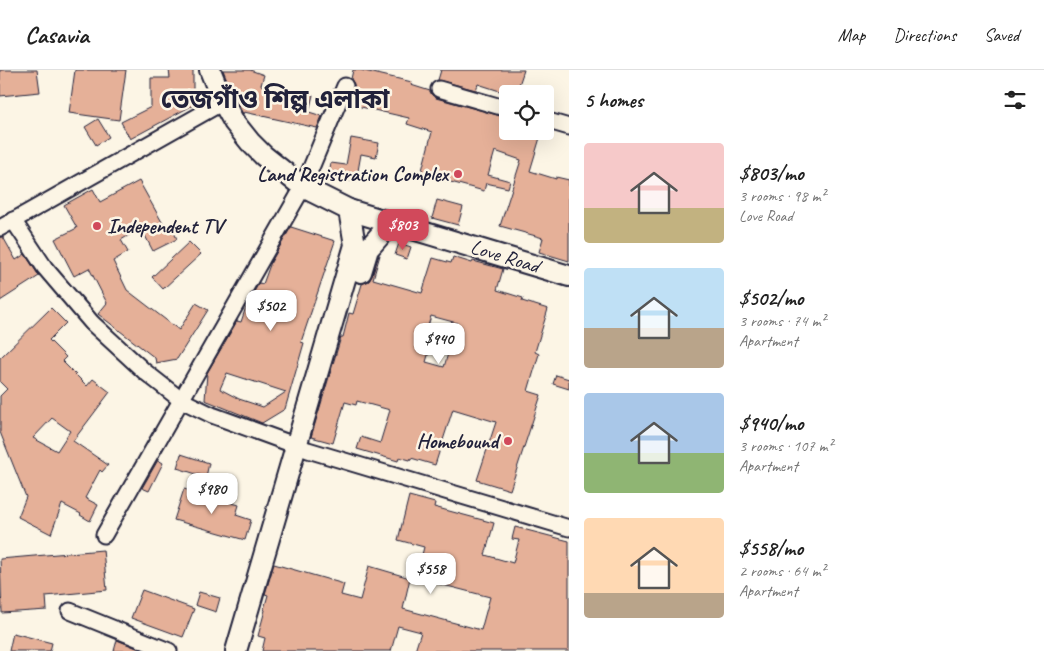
<!DOCTYPE html>
<html lang="en">
<head>
<meta charset="utf-8">
<style>
	body { margin:0; font-family:Caveat,"Noto Sans Bengali",sans-serif; background:#f6f6f6; color:#222; height:100vh; display:flex; flex-direction:column; font-size:19px; white-space:nowrap }
	* { box-sizing:border-box; margin:0 }
	p { font-size:16px; color:#767676 }
	.icon { flex:none; width:28px; height:28px; fill:none; stroke:currentColor; stroke-width:2; stroke-linecap:round; stroke-linejoin:round }
	.map { position:relative; flex:1; overflow:hidden }
	.drawer { display:flex; flex-direction:column; background:#fff; width:475px }
	.drawer>* { flex:none }
	.controls { position:absolute; left:499px; top:15px; display:grid; gap:10px }
	.controls a { display:grid; place-items:center; width:55px; height:55px; border-radius:5px; background:#fff; box-shadow:0 5px 20px #0002; font-size:25px }
	.price { position:absolute; translate:-50% -42px; padding:0 11px; border-radius:10px; background:#fff; color:#222; font-size:16px; line-height:32px; filter:drop-shadow(0 1px 2px #0008) }
	.price::after { content:''; position:absolute; left:50%; top:30px; width:15px; height:11px; margin-left:-8px; background:inherit; clip-path:polygon(0 0,100% 0,50% 100%) }
	.price.current { background:#d1495b; color:#fff }
	ul { padding:0; list-style:none }
	li { display:flex; align-items:center; gap:15px; height:125px; padding:0 15px }
	li span { display:grid; place-items:center; flex:none; width:140px; height:100px; border-radius:5px; color:#555 }
	li>.icon { margin-inline-start:auto }
	span .icon { width:60px; height:60px; fill:#fffc; stroke-width:1 }
	li b { font-size:21px }
	h2 { display:flex; justify-content:space-between; align-items:center; height:60px; padding:0 15px; font-size:21px }
	header { display:flex; align-items:center; gap:30px; box-sizing:border-box; height:70px; padding:0 25px; background:#fff; border-bottom:1px solid #e0e0e0 }
	header strong { font-size:24px }
	nav { display:flex; gap:28px; margin-inline-start:auto; font-size:18px }
	main { display:flex; flex:1; min-height:0 }
	.map>svg:first-child { display:block }
</style>
</head>
<body>
<header>
<strong>Casavia</strong>
<nav><a>Map</a><a>Directions</a><a>Saved</a></nav>
</header>
<main>
<div class="map">
<svg width="569" height="581" viewBox="0 0 569 581">
	<rect width="100%" height="100%" fill="#fcf5e5"/>
	<filter id="ink" filterUnits="userSpaceOnUse"><feTurbulence type="fractalNoise" baseFrequency=".02" numOctaves="2"/><feDisplacementMap in="SourceGraphic" scale="10" xChannelSelector="R" yChannelSelector="G"/><feConvolveMatrix kernelMatrix="1 2 1 2 8 2 1 2 1" color-interpolation-filters="sRGB"/></filter>
	<g filter="url(#ink)">
		<!-- building -->
		<g fill="#e5b098" stroke="#22223b" fill-rule="evenodd">
			<path d="M0,0H37L40,22L0,26Z"/>
			<path d="M75,0H126L119,50L69,43Z"/>
			<path d="M169,0H193V25L197,33L130,69L121,52L151,37V8H170Z"/>
			<path d="M223,0H250L264,5L261,15L296,23L297,21L313,25L309,42L322,46L317,58L244,42L243,44L234,27Z"/>
			<path d="M353,0H360L412,12L411,15L430,21L432,25L436,28L508,48V61H542L530,101L556,109V107L569,110V191L539,182L543,168L500,156L521,90L495,81L488,105L510,111L508,118L486,113L484,121L421,104L432,62L407,54L409,48L348,34L354,19V14L351,9Z"/>
			<path d="M441,0H524L516,24H509L478,14L476,20L438,10Z"/>
			<path d="M98,49L109,67L96,75L85,57Z"/>
			<path d="M351,68L379,73L376,87L361,84L356,112L328,107L331,93L346,95Z"/>
			<path d="M139,111L167,161L172,158L177,169L153,181L141,158L121,170L128,182L113,191L127,220L179,260L196,233L208,240L177,289L156,293L155,288L98,244L107,233L89,198L74,206L55,169L77,158L64,135L93,119L100,132Z"/>
			<path d="M437,130L463,137L458,155L432,148Z"/>
			<path d="M291,157L335,171L301,272L304,273L285,339L262,353L205,330L207,303L237,251L241,252L247,234L259,213L263,214L271,192ZM227,303L286,322L263,337L239,329L220,319Z"/>
			<path d="M0,167H3L16,190L25,184L39,206L0,231Z"/>
			<path d="M189,172L201,184L163,219L152,207Z"/>
			<path d="M399,173L411,177L407,189L395,185Z"/>
			<path d="M379,185H380L373,209L422,223L433,188L451,193L453,187L472,193L473,191L503,199L497,220L523,228L522,231L548,239L535,282L539,284L528,321L541,325L510,420L477,410L496,352L453,339L435,395L411,388L410,390L399,387L398,391L357,379L361,367L380,373L390,340L357,331L356,335L345,332L333,373L311,367L341,267H343L349,243L353,244L362,214L369,211L372,206ZM431,246L457,253L444,297L426,292L433,268L425,266Z"/>
			<path d="M51,238L66,253L49,270L66,287L62,291L87,316L93,309L110,322L73,371L108,395L102,402L100,400L85,428L98,435L90,451L80,445L81,444L62,434L51,464L18,447L26,427L0,362V326L7,319L0,312V288ZM52,348L70,361L57,381L33,368Z"/>
			<path d="M556,305L569,309V319L553,314Z"/>
			<path d="M181,384L209,393L206,407L177,398Z"/>
			<path d="M158,390L163,393L149,421L142,418Z"/>
			<path d="M184,419L239,435L236,445L251,450L245,470L174,450Z"/>
			<path d="M409,426L435,433L434,437L494,453L485,485L513,493L519,470L512,469L515,457L569,471V581H415L421,562L398,556L391,581H262L265,568L258,566L265,540L264,539L268,525L265,524L274,494L344,514L341,525L360,530L369,496L410,508L403,539L481,560L490,527L416,508L424,477L398,470Z"/>
			<path d="M103,480L107,520L46,526L47,540L2,543L0,489Z"/>
			<path d="M142,520L194,539L183,567L131,548Z"/>
			<path d="M199,522L220,528L216,542L195,535Z"/>
			<path d="M13,563L52,573L50,581H9Z"/>
			<path d="M117,570L144,581H114Z"/>
		</g>
		<g fill="none" stroke-linecap="round" stroke-linejoin="round">
			<!-- minor casing -->
			<g stroke="#22223b" stroke-width="19">
				<g id="minor">
					<path d="M439,19L508,39"/>
					<path d="M545,50L569,57"/>
					<path d="M13,150L45,198L92,253L144,301L181,330L212,345L308,380L569,458"/>
					<path d="M0,158L223,32"/>
					<path d="M104,465L303,117L345,16"/>
					<path d="M70,541L169,581"/>
				</g>
			</g>
			<!-- major casing -->
			<g stroke="#22223b" stroke-width="24">
				<g id="major">
					<path d="M210,0L223,32L234,52L250,72L264,86L303,117L349,140L569,206"/>
					<path d="M361,202L368,179L391,153"/>
					<path d="M236,581L355,175L349,140"/>
				</g>
			</g>
			<!-- minor -->
			<use href="#minor" stroke="#fcf5e5" stroke-width="15"/>
			<!-- major -->
			<use href="#major" stroke="#fcf5e5" stroke-width="20"/>
		</g>
	</g>
	<!-- markers -->
	<g fill="#d1495b" stroke="#fcf5e5" stroke-width="2">
		<circle cx="458" cy="104" r="5"/>
		<circle cx="97" cy="156" r="5"/>
		<circle cx="508" cy="371" r="5"/>
	</g>
	<g text-anchor="middle" stroke-width="5" stroke-linejoin="round" paint-order="stroke">
		<!-- poi labels -->
		<g font-size="21" font-weight="bold" fill="#22223b" stroke="#fcf5e5" text-anchor="end">
			<text x="448" y="111">Land Registration Complex</text>
			<text x="107" y="163" text-anchor="start">Independent TV</text>
			<text x="498" y="378">Homebound</text>
		</g>
		<!-- street labels -->
		<g font-size="21" fill="#22223b" stroke="#fcf5e5">
			<text transform="translate(505 186) rotate(17)" y="7">Love Road</text>
		</g>
		<!-- district labels -->
		<g font-size="26" font-weight="bold" fill="#22223b" stroke="#fcf5e5">
			<text x="275" y="38">তেজগাঁও শিল্প এলাকা</text>
		</g>
	</g>
</svg>
<div class="controls">
<a><svg class="icon" aria-label="locate" viewBox="0 0 24 24"><circle cx="12" cy="12" r="6"/><path d="M12 2v4M12 18v4M2 12h4M18 12h4"/></svg></a>
</div>
<b class="price current" style="left:403px;top:181px">$803</b>
<b class="price" style="left:271px;top:262px">$502</b>
<b class="price" style="left:439px;top:295px">$940</b>
<b class="price" style="left:212px;top:445px">$980</b>
<b class="price" style="left:431px;top:525px">$558</b>
</div>
<section class="drawer">
<h2>5 homes<svg class="icon" aria-label="filters" viewBox="0 0 24 24"><path d="M4 7h16M4 17h16"/><circle cx="9" cy="7" r="2"/><circle cx="15" cy="17" r="2"/></svg></h2>
<ul>
<li><span style="background:linear-gradient(#f6c9c9 65%,#c2b280 0)"><svg class="icon" aria-label="home" viewBox="0 0 24 24"><path d="M3 11l9-7 9 7M6 9v11h12V9"/></svg></span><div><b>$803/mo</b><p>3 rooms · 98 m²</p><p>Love Road</p></div></li>
<li><span style="background:linear-gradient(#bfe0f5 60%,#b9a48a 0)"><svg class="icon" aria-label="home" viewBox="0 0 24 24"><path d="M3 11l9-7 9 7M6 9v11h12V9"/></svg></span><div><b>$502/mo</b><p>3 rooms · 74 m²</p><p>Apartment</p></div></li>
<li><span style="background:linear-gradient(#a9c7e8 60%,#8fb573 0)"><svg class="icon" aria-label="home" viewBox="0 0 24 24"><path d="M3 11l9-7 9 7M6 9v11h12V9"/></svg></span><div><b>$940/mo</b><p>3 rooms · 107 m²</p><p>Apartment</p></div></li>
<li><span style="background:linear-gradient(#ffd9b3 75%,#b9a48a 0)"><svg class="icon" aria-label="home" viewBox="0 0 24 24"><path d="M3 11l9-7 9 7M6 9v11h12V9"/></svg></span><div><b>$558/mo</b><p>2 rooms · 64 m²</p><p>Apartment</p></div></li>
</ul>
</section>
</main>
</body>
</html>
